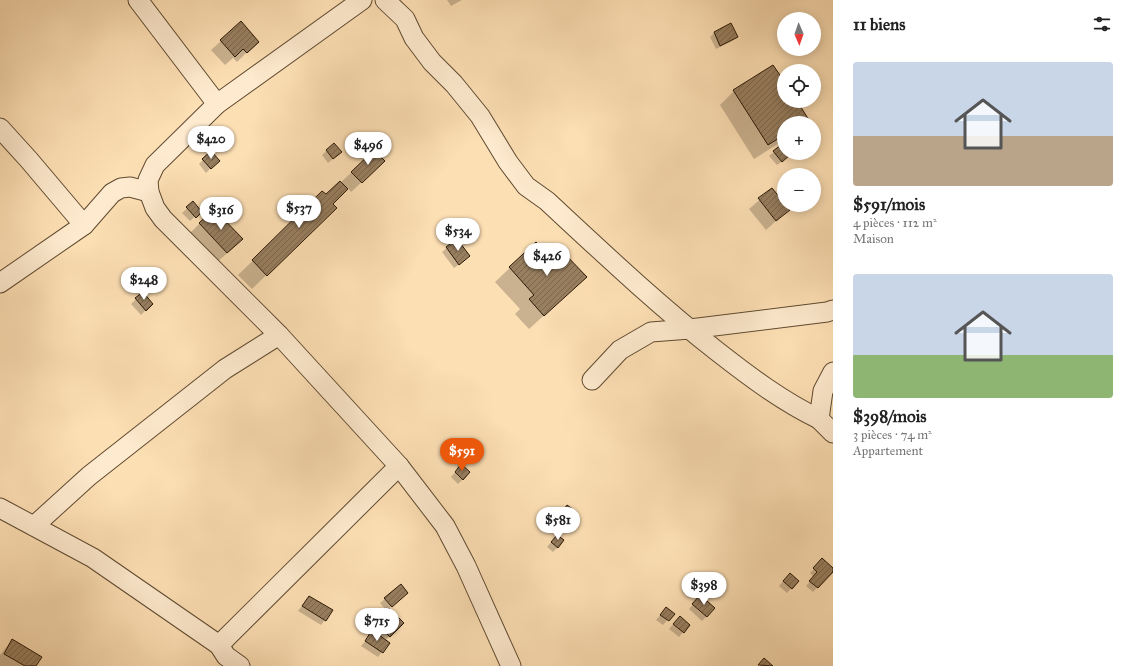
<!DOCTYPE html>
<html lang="fr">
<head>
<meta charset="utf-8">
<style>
	body { margin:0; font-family:"IM FELL Great Primer",serif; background:#f6f6f6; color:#222; height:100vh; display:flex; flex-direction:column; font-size:15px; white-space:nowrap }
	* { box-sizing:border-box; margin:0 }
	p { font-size:13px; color:#767676 }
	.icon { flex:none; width:22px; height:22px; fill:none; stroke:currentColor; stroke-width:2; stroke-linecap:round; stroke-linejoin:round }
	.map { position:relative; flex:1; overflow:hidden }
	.sheet { display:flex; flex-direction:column; background:#fff; width:300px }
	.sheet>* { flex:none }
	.needle { width:26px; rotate:178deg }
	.buttons { position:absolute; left:777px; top:12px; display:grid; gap:8px }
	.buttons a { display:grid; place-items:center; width:44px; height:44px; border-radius:50%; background:#fff; box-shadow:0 2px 10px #0003; font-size:20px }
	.price { position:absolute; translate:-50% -34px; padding:0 9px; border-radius:14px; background:#fff; color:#222; font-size:13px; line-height:26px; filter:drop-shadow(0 1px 2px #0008) }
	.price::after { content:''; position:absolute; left:50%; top:24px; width:12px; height:9px; margin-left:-6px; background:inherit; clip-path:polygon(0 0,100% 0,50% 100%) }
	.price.current { background:#ea580c; color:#fff }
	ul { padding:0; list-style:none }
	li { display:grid; align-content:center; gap:8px; height:212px; padding:0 20px }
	li span { display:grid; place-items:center; height:124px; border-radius:4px; color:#555 }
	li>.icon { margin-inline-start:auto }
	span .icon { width:72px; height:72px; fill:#fffc; stroke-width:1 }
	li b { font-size:17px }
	h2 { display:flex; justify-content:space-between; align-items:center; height:48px; padding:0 20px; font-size:17px }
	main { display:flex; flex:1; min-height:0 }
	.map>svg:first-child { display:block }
</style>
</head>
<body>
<main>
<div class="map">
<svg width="833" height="666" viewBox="0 0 833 666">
	<defs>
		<pattern id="building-hatch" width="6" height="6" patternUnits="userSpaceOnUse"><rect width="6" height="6" fill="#987f60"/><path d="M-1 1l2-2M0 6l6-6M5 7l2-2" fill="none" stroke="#7c674d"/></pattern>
	</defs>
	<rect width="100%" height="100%" fill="#fddfb4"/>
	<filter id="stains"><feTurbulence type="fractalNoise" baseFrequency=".005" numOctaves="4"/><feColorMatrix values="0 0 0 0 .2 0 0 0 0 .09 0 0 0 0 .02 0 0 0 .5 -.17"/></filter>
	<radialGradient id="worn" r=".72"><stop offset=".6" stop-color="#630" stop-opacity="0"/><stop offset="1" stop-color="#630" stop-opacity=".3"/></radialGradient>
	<!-- shadow -->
	<g fill="#0003">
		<path d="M447,0H462L451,6Z"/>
		<path d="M241,23L248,51L237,62L233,58L225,65L211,50Z"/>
		<path d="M784,29V41L783,42L778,35Z"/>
		<path d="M714,33L737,37L732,41L716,49L710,37Z"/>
		<path d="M784,83V101H795L807,120L804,123H784V140L754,159L720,105L734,91Z"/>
		<path d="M334,144L341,152L328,163L322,155Z"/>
		<path d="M784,150V153H786L784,160L777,165L769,156L774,152Z"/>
		<path d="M203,160L214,165L206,173L199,164Z"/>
		<path d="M374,171L351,192L348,188L332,204L321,222L252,289L238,275L322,193L326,196L352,172Z"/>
		<path d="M772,189L788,210L766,230L749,209Z"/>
		<path d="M193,203L201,211L190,221L182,213Z"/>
		<path d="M200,223L232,249L217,262L190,233Z"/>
		<path d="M456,240L464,261L454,268L442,252Z"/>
		<path d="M536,243L571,291L529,329L515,314L520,309L495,282Z"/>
		<path d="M142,293L152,304L141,315L131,304Z"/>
		<path d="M457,470L463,479L458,484L451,477Z"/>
		<path d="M563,511L575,512L565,525L557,520Z"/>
		<path d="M552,541L558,547L553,552L547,547Z"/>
		<path d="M822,560L833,569V571L813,592L806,586L814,577L810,573Z"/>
		<path d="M785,579L798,581L787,593L779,586Z"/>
		<path d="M309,597L325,620L321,625L298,611Z"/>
		<path d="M402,597L388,609L403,623L385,641L389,643L378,657L361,646L374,631L371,628L387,611L380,603L385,599Z"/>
		<path d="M696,601L707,616L702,621L689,609Z"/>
		<path d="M662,613L673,614L663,625L656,620Z"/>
		<path d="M675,622L683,632L679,637L669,629Z"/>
		<path d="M12,640L35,666H0V655Z"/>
	</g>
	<!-- building -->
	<g fill="url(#building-hatch)" stroke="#2a1805">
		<path d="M241,21L259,42L247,53L243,49L235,57L220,40Z"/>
		<path d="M731,23L738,37L720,46L714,32Z"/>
		<path d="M773,65L784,81V101H797L809,120L804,123H784V135L768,145L733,90Z"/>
		<path d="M334,143L342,152L333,159L326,150Z"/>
		<path d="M781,145L784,148V153H788L790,155L782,162L773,151Z"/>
		<path d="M374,150L385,161L362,183L351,172Z"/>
		<path d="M211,151L220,161L211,169L202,159Z"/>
		<path d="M340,181L348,189L333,204L337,208L267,276L252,260L322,191L326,194Z"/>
		<path d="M772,188L790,210L776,221L758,198Z"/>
		<path d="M193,201L202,212L196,218L186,207Z"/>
		<path d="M214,209L243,239L227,253L199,223Z"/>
		<path d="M457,239L470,256L459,265L446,247Z"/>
		<path d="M536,242L554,261L563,252L587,277L544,316L529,299L534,295L509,267Z"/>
		<path d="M143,292L153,304L146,311L135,298Z"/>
		<path d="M461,464L470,472L463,480L455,472Z"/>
		<path d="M567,505L577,512L570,521L560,515Z"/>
		<path d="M557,535L564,540L558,548L551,542Z"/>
		<path d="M822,558L833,568V572L818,588L809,581L817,572L813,568Z"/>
		<path d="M790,573L799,581L792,589L783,581Z"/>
		<path d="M401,584L408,593L392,607L384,598Z"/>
		<path d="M700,595L715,608L707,617L692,604Z"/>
		<path d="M309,596L333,610L326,621L302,606Z"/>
		<path d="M666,607L675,614L669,621L660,615Z"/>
		<path d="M389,608L404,623L390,637L375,623Z"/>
		<path d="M680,616L690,625L684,633L673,624Z"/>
		<path d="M372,630L390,643L383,653L365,641Z"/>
		<path d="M12,639L42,657L36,666H25L4,654Z"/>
		<path d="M764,658L773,666L758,665Z"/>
	</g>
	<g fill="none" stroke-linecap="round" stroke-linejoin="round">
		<!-- street casing -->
		<g stroke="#5f4a31" stroke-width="21">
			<g id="street">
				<path d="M138,0L217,104"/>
				<path d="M362,0L217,104L155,165L148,180L149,192L155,208L163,219L279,335L399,466L445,526L466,566L511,666"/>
				<path d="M385,0L405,19L414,38L432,62L454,84L480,116L508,162L526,186L547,201C603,253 658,305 718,352C750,377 782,401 819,419L823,391L833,372"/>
				<path d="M0,128L29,160L84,225"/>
				<path d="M0,283L84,225L112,193L121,188L130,187L149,192"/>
				<path d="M592,380L620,350L651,332L690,329L827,312L833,310"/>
				<path d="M819,419L833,433"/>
				<path d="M0,508L93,558L219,645L226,656L240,666"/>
				<path d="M34,526L89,476L225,369L279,335"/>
				<path d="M219,645L399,466"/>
			</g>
		</g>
		<!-- street -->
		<use href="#street" stroke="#feeace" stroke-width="19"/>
	</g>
	<rect width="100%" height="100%" filter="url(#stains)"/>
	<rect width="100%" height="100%" fill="url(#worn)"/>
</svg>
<div class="buttons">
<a><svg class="needle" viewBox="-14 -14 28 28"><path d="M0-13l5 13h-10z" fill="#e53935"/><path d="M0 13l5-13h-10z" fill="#767676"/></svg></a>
<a><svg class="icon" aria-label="locate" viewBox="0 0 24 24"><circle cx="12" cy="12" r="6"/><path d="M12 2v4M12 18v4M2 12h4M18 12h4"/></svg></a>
<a>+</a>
<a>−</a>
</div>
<b class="price" style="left:211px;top:160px">$420</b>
<b class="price" style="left:368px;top:166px">$496</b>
<b class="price" style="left:299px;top:229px">$537</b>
<b class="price" style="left:221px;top:231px">$316</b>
<b class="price" style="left:458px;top:252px">$534</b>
<b class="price" style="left:547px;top:277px">$426</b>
<b class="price" style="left:144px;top:301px">$248</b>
<b class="price current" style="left:462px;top:472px">$591</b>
<b class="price" style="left:558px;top:541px">$581</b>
<b class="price" style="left:704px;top:606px">$398</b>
<b class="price" style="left:377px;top:642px">$715</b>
</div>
<section class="sheet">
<h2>11 biens<svg class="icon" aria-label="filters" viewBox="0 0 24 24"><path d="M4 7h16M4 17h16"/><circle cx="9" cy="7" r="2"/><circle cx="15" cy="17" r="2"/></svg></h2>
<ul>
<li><span style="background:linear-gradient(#c9d6e8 60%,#b9a48a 0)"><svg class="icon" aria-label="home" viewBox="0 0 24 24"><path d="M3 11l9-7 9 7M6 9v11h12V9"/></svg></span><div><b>$591/mois</b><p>4 pièces · 112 m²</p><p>Maison</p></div></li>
<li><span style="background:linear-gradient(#c9d6e8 65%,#8fb573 0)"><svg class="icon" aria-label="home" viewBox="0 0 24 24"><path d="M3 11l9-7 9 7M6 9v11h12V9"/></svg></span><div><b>$398/mois</b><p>3 pièces · 74 m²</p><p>Appartement</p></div></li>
</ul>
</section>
</main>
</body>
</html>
